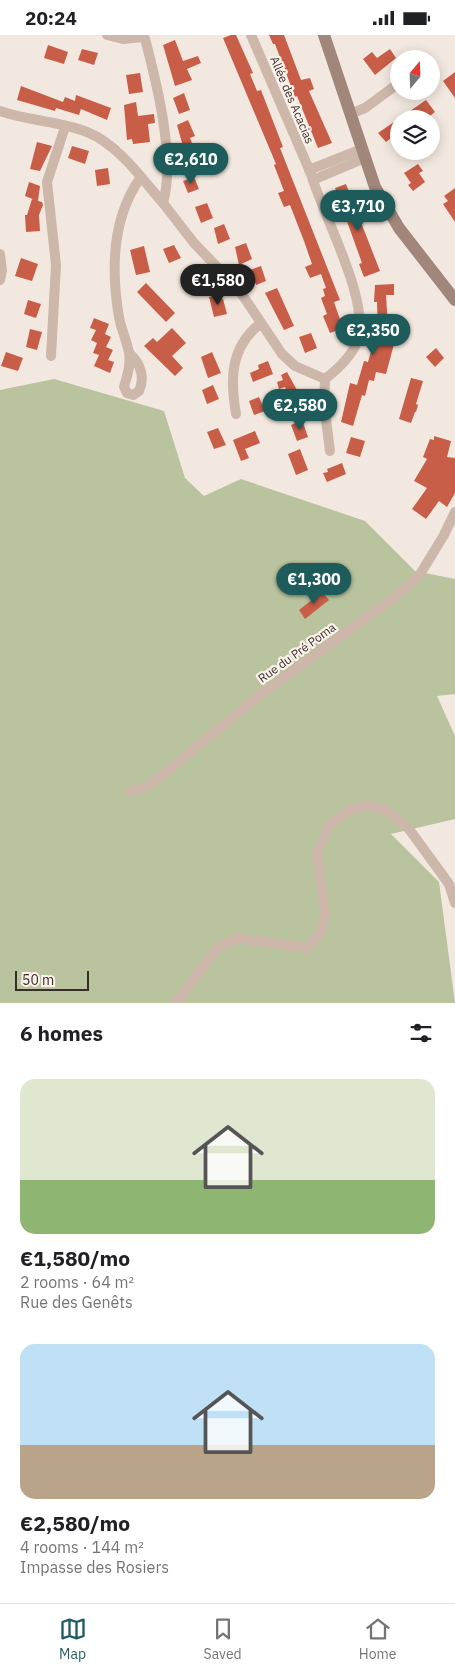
<!DOCTYPE html>
<html lang="en">
<head>
<meta charset="utf-8">
<style>
	body { margin:0; font-family:"IBM Plex Sans",sans-serif; background:#f2f2f2; color:#202124; height:100vh; display:flex; flex-direction:column; font-size:19px; white-space:nowrap }
	* { box-sizing:border-box; margin:0 }
	p { font-size:16px; color:#757577 }
	.icon { flex:none; width:28px; height:28px; fill:none; stroke:currentColor; stroke-width:2; stroke-linecap:round; stroke-linejoin:round }
	.map { position:relative; height:968px; overflow:hidden }
	.sheet { display:flex; flex-direction:column; background:#fff; flex:1 }
	.sheet>* { flex:none }
	.needle { width:32px; rotate:19deg }
	.buttons { position:absolute; left:390px; top:15px; display:grid; gap:10px }
	.buttons a { display:grid; place-items:center; width:50px; height:50px; border-radius:50%; background:#fff; box-shadow:0 2px 12px #0003; font-size:25px }
	.scale { position:absolute; left:15px; bottom:12px; width:74px; box-sizing:border-box; padding-left:5px; border:2px solid #392d2a; border-top:0; font-size:14px; line-height:18px; white-space:nowrap; color:#392d2a; -webkit-text-stroke:4px #fbf2eb; paint-order:stroke }
	.price { position:absolute; translate:-50% -42px; padding:0 11px; border-radius:18px; background:#1e5c5c; color:#fff; font-size:16px; line-height:32px; filter:drop-shadow(0 1px 2px #0008) }
	.price::after { content:''; position:absolute; left:50%; top:30px; width:15px; height:11px; margin-left:-8px; background:inherit; clip-path:polygon(0 0,100% 0,50% 100%) }
	.price.current { background:#222; color:#fff }
	ul { padding:0; list-style:none }
	li { display:grid; align-content:center; gap:10px; height:265px; padding:0 20px }
	li span { display:grid; place-items:center; height:155px; border-radius:15px; color:#555 }
	li>.icon { margin-inline-start:auto }
	span .icon { width:90px; height:90px; fill:#fffc; stroke-width:1 }
	li b { font-size:21px }
	h2 { display:flex; justify-content:space-between; align-items:center; height:60px; padding:0 20px; font-size:21px }
	.status { display:flex; justify-content:space-between; align-items:center; height:35px; padding:0 25px; background:#fff; direction:ltr }
	.status svg { height:14px; fill:currentColor }
	.tab-bar { display:flex; justify-content:space-around; align-items:center; height:70px; border-top:1px solid #e0e0e0; background:#fff; font-size:14px; color:#757577 }
	.tab-bar a { display:grid; justify-items:center; gap:2px }
	.tab-bar .current { color:#1e5c5c }
	.map>svg:first-child { display:block }
</style>
</head>
<body>
<div class="status"><b>20:24</b><svg viewBox="0 0 49 12"><path d="M0 12V9h3v3zM5 12V6h3v6zM10 12V3h3v9zM15 12V0h3v12zM26 1h20v11H26zM47 4h2v5h-2z"/></svg></div>
<div class="map">
<svg width="455" height="968" viewBox="0 0 455 968">
	<rect width="100%" height="100%" fill="#f3e8df"/>
	<!-- green -->
	<path fill="#b9c39e" d="M54,344L164,376L185,443L204,461L241,444L365,486L415,536L455,544V659L437,661L455,701V784L391,799L439,847L455,968H0V355Z"/>
	<!-- building -->
	<g fill="#c85d48">
		<path d="M231,0H236L253,38L250,39L257,56L261,55L283,112L280,113L340,265L334,267L343,293L330,298L323,281L327,279L321,263L325,261L323,254L326,253L321,239L310,243L305,232L312,229L304,206L290,170L284,172L278,158L284,156L274,130L276,129L223,3Z"/>
		<path d="M269,0H284L301,45L310,43L314,54L309,56L332,108L318,113L297,61L295,62L275,9H273Z"/>
		<path d="M175,5L183,26L198,21L201,28L187,34L192,45L175,51L163,10Z"/>
		<path d="M48,10L68,17L64,29L44,23Z"/>
		<path d="M82,14L98,18L94,30L78,25Z"/>
		<path d="M390,14L396,23L375,40L363,24L372,17L377,23Z"/>
		<path d="M455,37V63L443,46Z"/>
		<path d="M140,38L143,57L129,59L126,40Z"/>
		<path d="M21,51L63,67L65,62L75,66L76,60L111,73L107,85L81,74L79,80L56,73L55,76L17,65Z"/>
		<path d="M184,58L190,75L179,79L173,63Z"/>
		<path d="M426,65L435,77L426,84H399V97L386,107L378,98Z"/>
		<path d="M136,67L138,81L154,79L155,88L148,89L150,107L133,109L132,104L127,105L124,70Z"/>
		<path d="M188,85L195,101L190,103L200,128L188,132L182,116L184,115L177,90Z"/>
		<path d="M37,107L52,111L40,136L30,134Z"/>
		<path d="M72,111L89,116L85,129L68,123Z"/>
		<path d="M418,129L423,136L419,138L425,147L413,156L408,150L411,148L404,138Z"/>
		<path d="M108,133L110,149L97,151L95,135Z"/>
		<path d="M194,142L199,154L188,158L183,146Z"/>
		<path d="M29,147L40,151L38,166L42,167L43,170L39,180L40,196L26,197L25,180H27L32,164L35,165L25,161Z"/>
		<path d="M346,149L380,236L364,242L359,229L362,228L335,153Z"/>
		<path d="M455,153V187L443,169L448,166L444,161Z"/>
		<path d="M207,168L213,183L201,188L195,172Z"/>
		<path d="M224,189L230,204L218,209L214,193Z"/>
		<path d="M246,208L252,224L239,230L235,212Z"/>
		<path d="M174,210L181,223L169,228L163,214Z"/>
		<path d="M144,211L150,237L136,240L130,215Z"/>
		<path d="M21,223L38,229L32,246L15,241Z"/>
		<path d="M261,231L266,246L256,250L250,235Z"/>
		<path d="M199,235L207,254L195,259L187,240Z"/>
		<path d="M146,248L175,278L166,287L137,257Z"/>
		<path d="M394,249V260H386L387,276L389,296L397,298L386,339L376,337L374,346L369,345L365,361L362,360L353,391L341,387L350,348L357,350L364,326L368,327L375,302L378,303L377,267H374L375,250Z"/>
		<path d="M277,253L294,291L284,295L265,258Z"/>
		<path d="M220,259L221,264H223L227,279L214,282L209,262Z"/>
		<path d="M28,265L41,269L36,283L24,279Z"/>
		<path d="M94,283L109,289L105,299L111,302L106,312L113,315L108,325L114,327L110,338L94,331L99,320L93,318L97,308L91,305L96,295L90,293Z"/>
		<path d="M172,293L186,308L172,321L183,333L175,341L144,311L153,303L157,307Z"/>
		<path d="M30,294L42,297L37,315L26,312Z"/>
		<path d="M311,298L317,313L305,318L299,302Z"/>
		<path d="M436,313L444,323L435,332L426,322Z"/>
		<path d="M6,317L23,323L18,336L1,331Z"/>
		<path d="M212,317L221,338L208,343L201,322Z"/>
		<path d="M268,326L273,339L253,347L250,338L259,334L258,330Z"/>
		<path d="M287,337L302,364L292,368L285,352L279,354L277,347L283,345L281,340Z"/>
		<path d="M411,343L423,346L416,369L418,370L416,377H415L411,388L399,384Z"/>
		<path d="M213,350L219,364L207,369L202,355Z"/>
		<path d="M259,362L265,376L254,380L249,366Z"/>
		<path d="M302,385L308,402L297,406L291,390Z"/>
		<path d="M218,393L226,410L214,414L207,397Z"/>
		<path d="M255,396L260,408L245,414L249,423L241,426L233,405Z"/>
		<path d="M434,401L451,406L447,422L455,423V458L447,472L439,466L426,484L412,474L427,453L414,446L427,424L423,422L430,404L434,405Z"/>
		<path d="M351,402L365,406L360,422L346,418Z"/>
		<path d="M300,414L308,435L296,440L288,419Z"/>
		<path d="M342,428L346,439L327,447L323,438L328,437L327,434Z"/>
		<path d="M322,557L329,565L305,584L299,575Z"/>
	</g>
	<g fill="none" stroke-linecap="round" stroke-linejoin="round">
		<!-- street -->
		<g stroke="#ccb7aa" stroke-width="10">
			<path d="M107,0L123,4L144,2"/>
			<path d="M144,0C156,45 176,123 163,168L194,208L239,255L282,319L295,331L325,344"/>
			<path d="M251,0L311,139C323,181 372,268 357,307C351,322 338,334 325,344"/>
			<path d="M0,76C28,86 59,86 87,97C119,110 141,143 163,168"/>
			<path d="M350,79L365,73L399,48"/>
			<path d="M309,135L362,114"/>
			<path d="M313,145L365,123"/>
			<path d="M0,219L2,236L0,245"/>
			<path d="M130,319C141,329 145,343 139,356L133,360L127,358L124,352C127,341 131,330 129,318C127,306 121,294 119,282C111,235 112,182 141,142"/>
			<path d="M51,321L56,230L47,147L65,92"/>
			<path d="M325,344L324,369L330,416"/>
			<path d="M236,379C230,344 230,312 261,288"/>
			<path d="M130,757L150,750L260,660L392,564L419,541L444,500L455,477"/>
			<path d="M176,968L217,913L238,903L307,913L321,898L325,879L317,819L329,790L351,774L371,771L386,775L409,794L449,849L455,868"/>
		</g>
		<!-- secondary -->
		<path stroke="#a0867b" stroke-width="12" d="M324,0L375,152L399,193L455,265"/>
	</g>
	<g text-anchor="middle" stroke-width="4.5" stroke-linejoin="round" paint-order="stroke">
		<!-- street labels -->
		<g font-size="12" fill="#392d2a" stroke="#fbf2eb">
			<text transform="translate(292 65) rotate(67)" y="4">Allée des Acacias</text>
			<text transform="translate(297 618) rotate(-36)" y="4">Rue du Pré Poma</text>
		</g>
	</g>
</svg>
<div class="buttons">
<a><svg class="needle" viewBox="-14 -14 28 28"><path d="M0-13l5 13h-10z" fill="#e53935"/><path d="M0 13l5-13h-10z" fill="#757577"/></svg></a>
<a><svg class="icon" aria-label="layers" viewBox="0 0 24 24"><path d="M12 4l9 5-9 5-9-5zM3 14l9 5 9-5"/></svg></a>
</div>
<div class="scale">50 m</div>
<b class="price" style="left:191px;top:150px">€2,610</b>
<b class="price" style="left:358px;top:197px">€3,710</b>
<b class="price current" style="left:218px;top:271px">€1,580</b>
<b class="price" style="left:373px;top:321px">€2,350</b>
<b class="price" style="left:300px;top:396px">€2,580</b>
<b class="price" style="left:314px;top:570px">€1,300</b>
</div>
<section class="sheet">
<h2>6 homes<svg class="icon" aria-label="filters" viewBox="0 0 24 24"><path d="M4 7h16M4 17h16"/><circle cx="9" cy="7" r="2"/><circle cx="15" cy="17" r="2"/></svg></h2>
<ul>
<li><span style="background:linear-gradient(#dfe7d0 65%,#8fb573 0)"><svg class="icon" aria-label="home" viewBox="0 0 24 24"><path d="M3 11l9-7 9 7M6 9v11h12V9"/></svg></span><div><b>€1,580/mo</b><p>2 rooms · 64 m²</p><p>Rue des Genêts</p></div></li>
<li><span style="background:linear-gradient(#bfe0f5 65%,#b9a48a 0)"><svg class="icon" aria-label="home" viewBox="0 0 24 24"><path d="M3 11l9-7 9 7M6 9v11h12V9"/></svg></span><div><b>€2,580/mo</b><p>4 rooms · 144 m²</p><p>Impasse des Rosiers</p></div></li>
</ul>
</section>
<nav class="tab-bar">
<a class="current"><svg class="icon" aria-label="map" viewBox="0 0 24 24"><path d="M3 6l6-2 6 2 6-2v14l-6 2-6-2-6 2zM9 4v14M15 6v14"/></svg>Map</a>
<a><svg class="icon" aria-label="saved" viewBox="0 0 24 24"><path d="M7 4h10v16l-5-4-5 4z"/></svg>Saved</a>
<a><svg class="icon" aria-label="home" viewBox="0 0 24 24"><path d="M3 11l9-7 9 7M6 9v11h12V9"/></svg>Home</a>
</nav>
</body>
</html>
